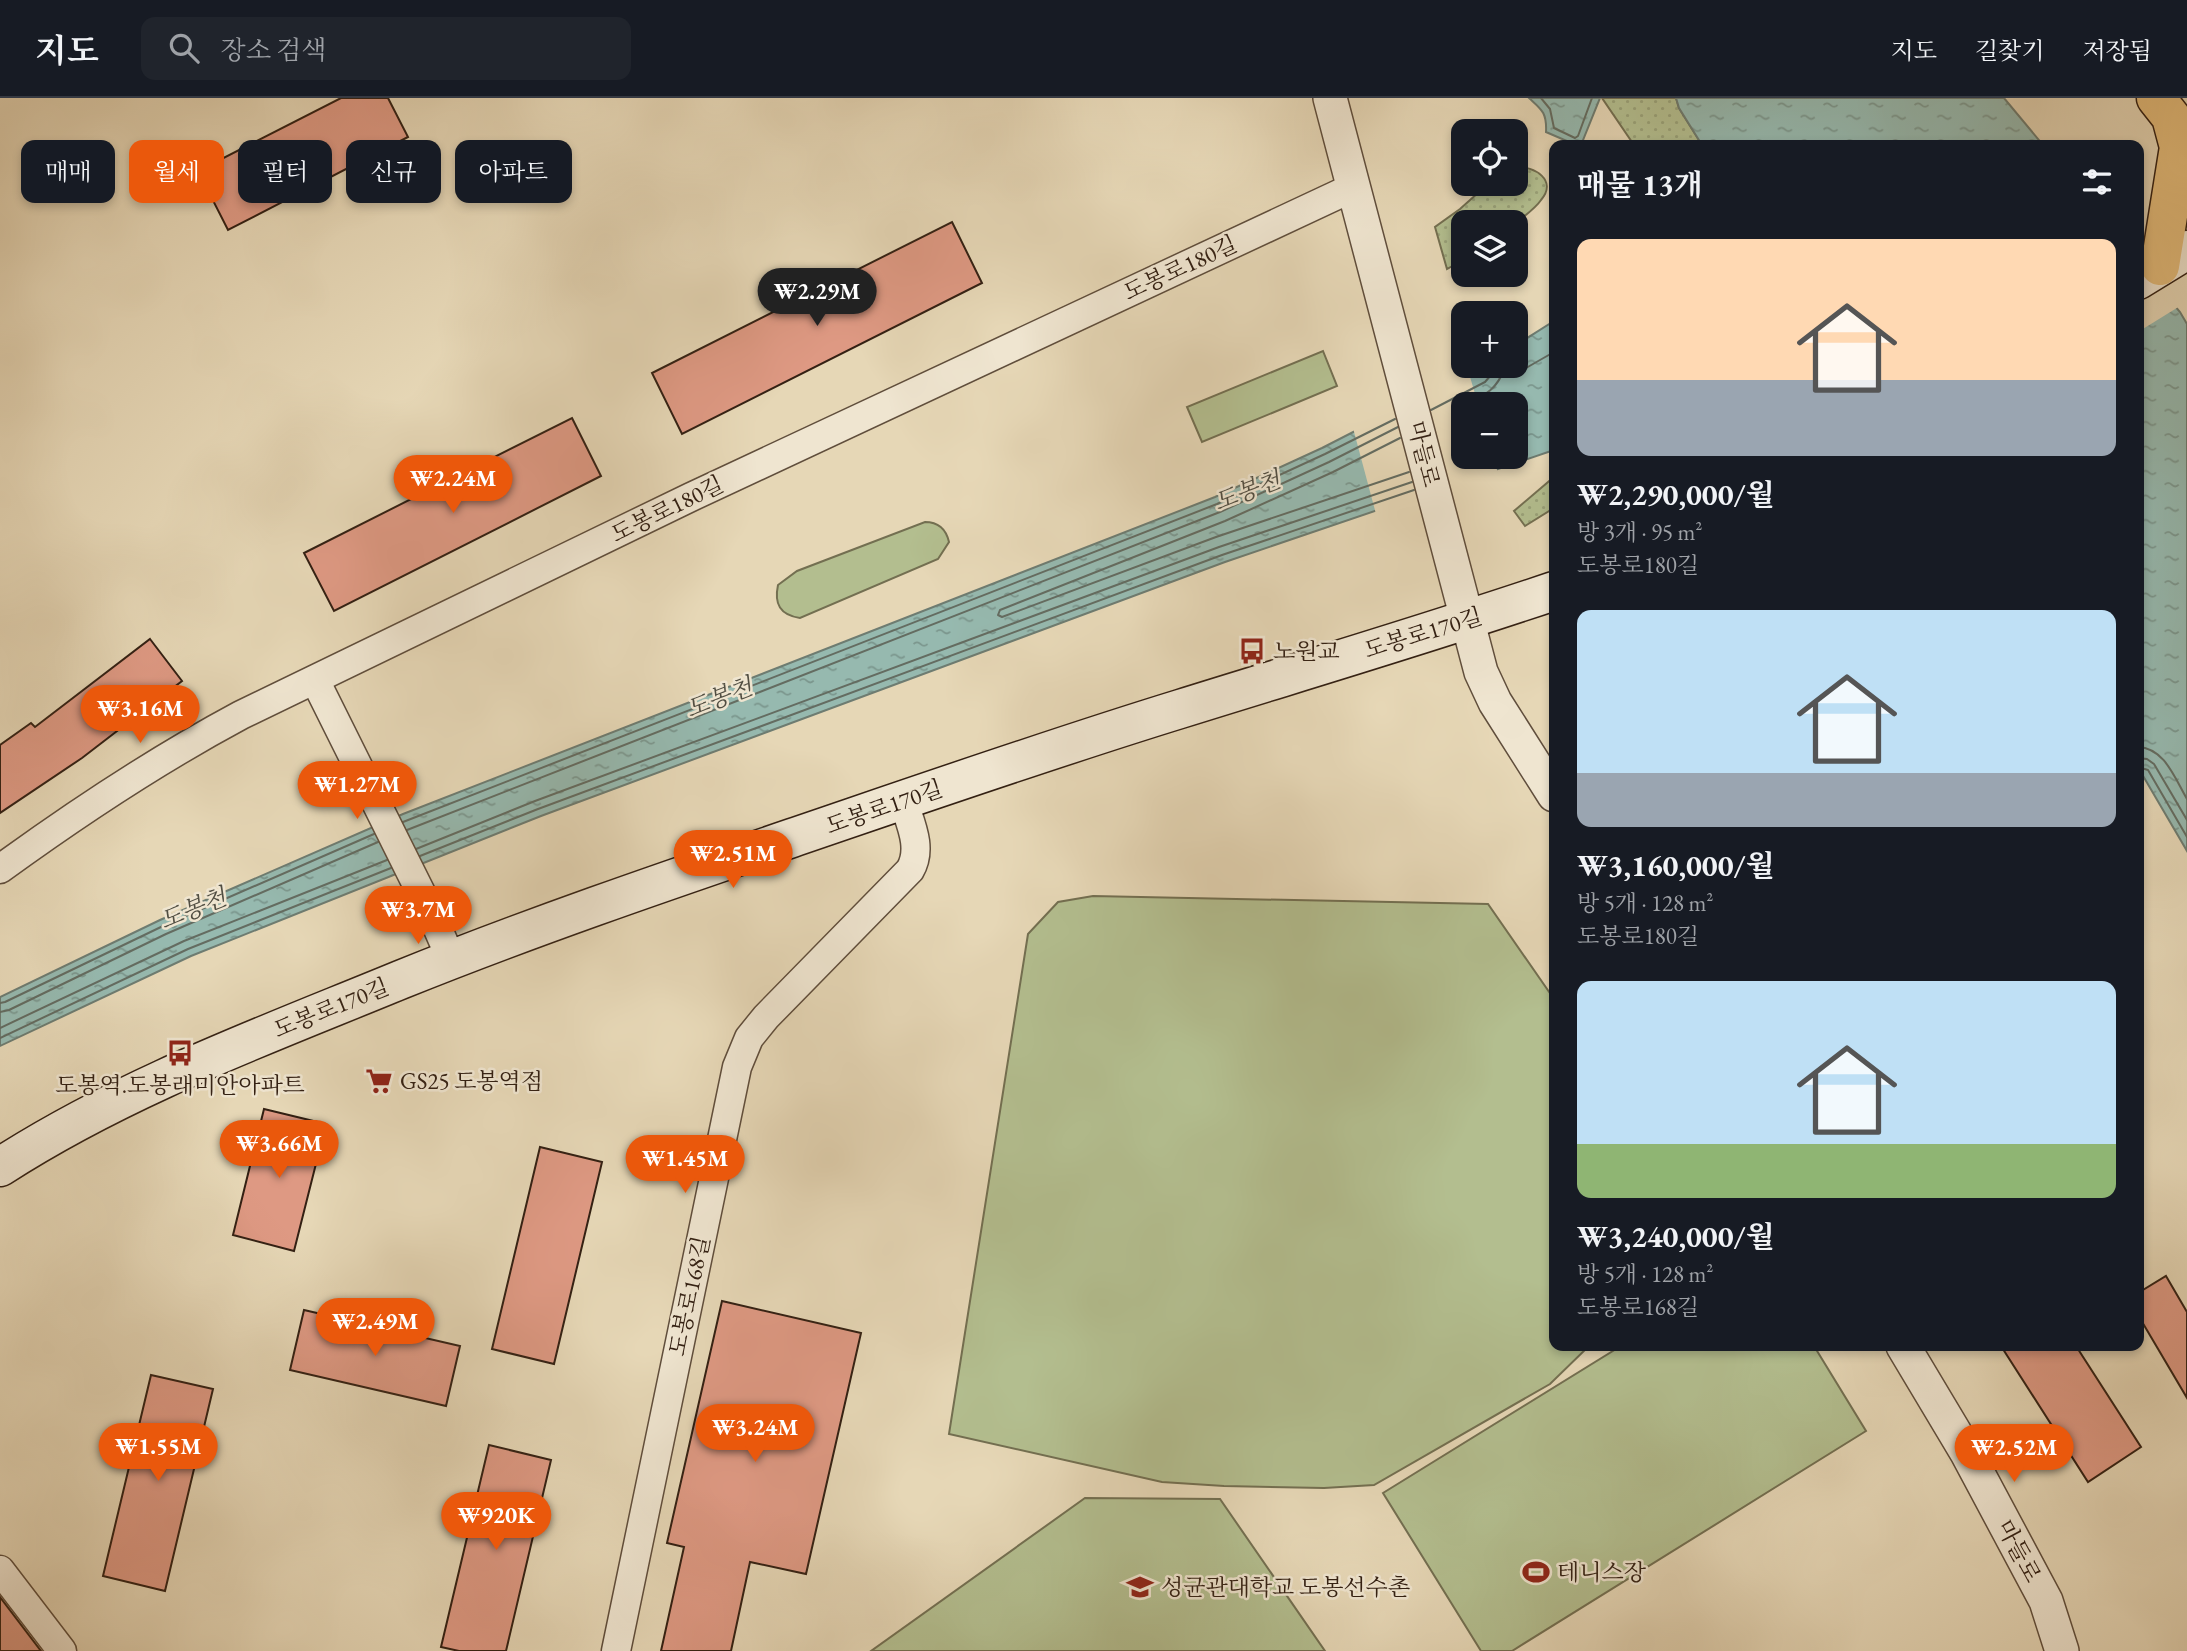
<!DOCTYPE html>
<html lang="ko">
<head>
<meta charset="utf-8">
<style>
	body { margin:0; font-family:"EB Garamond","Noto Serif KR",serif; background:#20242c; color:#f1f3f6; height:100vh; display:flex; flex-direction:column; font-size:26px; white-space:nowrap }
	* { box-sizing:border-box; margin:0 }
	p { font-size:23px; color:#9ea1a6 }
	.icon { flex:none; width:38px; height:38px; fill:none; stroke:currentColor; stroke-width:2; stroke-linecap:round; stroke-linejoin:round }
	.map { position:relative; flex:1; overflow:hidden }
	.drawer { position:absolute; left:1549px; top:42px; width:595px; height:1211px; display:flex; flex-direction:column; background:#171b24; border-radius:14px; box-shadow:0 4px 10px #0003 }
	.drawer>* { flex:none }
	.guide { position:absolute; left:21px; top:42px; width:665px; height:63px; display:flex; gap:14px }
	.tools { position:absolute; left:1451px; top:21px; display:grid; gap:14px }
	.tools a { display:grid; place-items:center; width:77px; height:77px; border-radius:14px; background:#171b24; box-shadow:0 4px 10px #0003; font-size:35px }
	.price { position:absolute; translate:-50% -60px; padding:0 16px; border-radius:24px; background:#ea580c; color:#fff; font-size:23px; line-height:46px; filter:drop-shadow(0 2px 4px #0008) }
	.price::after { content:''; position:absolute; left:50%; top:42px; width:21px; height:16px; margin-left:-10px; background:inherit; clip-path:polygon(0 0,100% 0,50% 100%) }
	.price.active { background:#222; color:#fff }
	ul { padding:0; list-style:none }
	li { display:grid; align-content:center; gap:14px; height:371px; padding:0 28px }
	li span { display:grid; place-items:center; height:217px; border-radius:14px; color:#555 }
	li>.icon { margin-inline-start:auto }
	span .icon { width:126px; height:126px; fill:#fffc; stroke-width:1 }
	li b { font-size:30px }
	h2 { display:flex; justify-content:space-between; align-items:center; height:84px; padding:0 28px; font-size:30px }
	.pill { padding:0 24px; border-radius:14px; background:#171b24; box-shadow:0 4px 10px #0003; font-size:24px; line-height:63px }
	.pill.active { background:#ea580c; color:#fff }
	header { display:flex; align-items:center; gap:42px; box-sizing:border-box; height:98px; padding:0 35px; background:#171b24; border-bottom:2px solid #363941 }
	header strong { font-size:33px }
	nav { display:flex; gap:38px; margin-inline-start:auto; font-size:24px }
	.search { width:490px; height:63px; background:#20242c; display:flex; align-items:center; gap:18px; box-sizing:border-box; padding:0 24px; border-radius:14px; color:#9ea1a6; font-size:26px }
	.map>svg:first-child { display:block }
</style>
</head>
<body>
<header>
<strong>지도</strong>
<div class="search"><svg class="icon" aria-label="search" viewBox="0 0 24 24"><circle cx="10" cy="10" r="6"/><path d="M15 15l6 6"/></svg>장소 검색</div>
<nav><a>지도</a><a>길찾기</a><a>저장됨</a></nav>
</header>
<div class="map">
<svg width="2187" height="1553" viewBox="0 0 2187 1553">
	<defs>
		<pattern id="park-dots" width="8" height="8" patternUnits="userSpaceOnUse" patternTransform="scale(1.75)"><rect width="8" height="8" fill="#b3be8f"/><path d="M2 2h.1M6 6h.1" fill="none" stroke="#9aa37a" stroke-width="1.8" stroke-linecap="round"/></pattern>
		<pattern id="water-ripples" width="26" height="14" patternUnits="userSpaceOnUse" patternTransform="scale(1.75)"><rect width="26" height="14" fill="#96b9af"/><path d="M2 4q2-2 4 0t4 0M15 11q2-2 4 0t4 0" fill="none" stroke="#7b968d"/></pattern>
	</defs>
	<rect width="100%" height="100%" fill="#e6d7b6"/>
	<filter id="stains"><feTurbulence type="fractalNoise" baseFrequency=".00286" numOctaves="4"/><feColorMatrix values="0 0 0 0 .2 0 0 0 0 .09 0 0 0 0 .02 0 0 0 .5 -.17"/></filter>
	<radialGradient id="worn" r=".72"><stop offset=".6" stop-color="#630" stop-opacity="0"/><stop offset="1" stop-color="#630" stop-opacity=".3"/></radialGradient>
	<!-- park -->
	<g fill="url(#park-dots)" stroke="#736f51" stroke-width="2">
		<path d="M1602,0H1676L1679,10L1702,47H1634Z"/>
		<path d="M1516,69C1534,68 1558,82 1541,102C1535,111 1524,118 1516,125L1463,124V162L1447,171L1435,129L1460,111L1488,86H1516Z"/>
		<path d="M1554,379V410L1525,428L1514,413Z"/>
	</g>
	<!-- pitch -->
	<g fill="#b3be8f" stroke="#736f51" stroke-width="2">
		<path d="M1323,253L1337,288L1202,344L1187,309Z"/>
		<path d="M925,424C938,424 946,431 949,444L938,461L800,520C780,517 774,506 778,487L797,473Z"/>
		<path d="M1093,798L1488,806L1554,901V1248H1589L1550,1286L1374,1387L1324,1390L1224,1388L1162,1384L949,1336L1028,836L1058,804Z"/>
		<path d="M1621,1248H1814L1866,1333L1512,1553H1481L1383,1395Z"/>
		<path d="M1085,1400L1220,1401L1325,1553H871Z"/>
	</g>
	<!-- water -->
	<g fill="url(#water-ripples)" stroke="#6e7c71" stroke-width="2" fill-rule="evenodd">
		<path d="M1529,0H1600L1581,47H1576L1546,34C1547,14 1541,11 1529,0Z"/>
		<path d="M1676,0H2004L2043,47H1702L1679,10Z"/>
		<path d="M2138,164L2180,214L2187,226V753L2139,671Z"/>
		<path d="M1554,223V352L1225,464L541,718L191,858L0,948V899L160,822L403,716L1215,399L1322,350L1482,268H1516V247ZM1463,306H1516V359H1463Z"/>
	</g>
	<!-- pier -->
	<g fill="#e6d7b6">
		<path d="M2139,160L2180,208L2138,234Z"/>
		<path d="M1468,272L1478,306H1463V359H1493L1498,375L1376,416L1353,330Z"/>
	</g>
	<g fill="none" stroke-linecap="round" stroke-linejoin="round">
		<!-- shore -->
		<g stroke="#646c61" stroke-width="2">
			<path d="M1541,0L1550,11L1554,30L1575,40L1578,38L1592,0"/>
			<path d="M1466,306C1487,296 1496,292 1505,270H1526L1554,254"/>
			<path d="M1431,312L1485,284L1491,277L1493,268"/>
			<path d="M1400,340L1333,374L1225,423L1000,512L998,517L1002,519L1216,439L1409,374"/>
			<path d="M2138,649C2165,650 2175,681 2187,701"/>
			<path d="M2138,660L2147,661L2154,666L2187,722"/>
			<path d="M2138,669L2148,672L2187,739"/>
			<path d="M403,724L1217,406L1325,356L1395,321"/>
			<path d="M407,732L1220,414L1329,364L1398,329"/>
			<path d="M416,751L535,703L1219,449L1412,384"/>
			<path d="M420,758L538,711L1222,457L1414,392"/>
			<path d="M0,905L5,904L163,828L374,736"/>
			<path d="M0,914L9,912L166,836L378,744"/>
			<path d="M0,930L184,843L387,762"/>
			<path d="M0,940L188,851L391,770"/>
		</g>
	</g>
	<!-- building -->
	<g fill="#de9983" stroke="#332013" stroke-width="2">
		<path d="M341,0H388L408,39L228,132L198,73Z"/>
		<path d="M952,124L982,185L682,336L652,275Z"/>
		<path d="M572,320L601,378L334,513L304,455Z"/>
		<path d="M150,541L182,583L82,660L0,715V647L31,625L35,629Z"/>
		<path d="M264,1011L326,1026L294,1153L233,1137Z"/>
		<path d="M540,1049L602,1064L554,1266L492,1251Z"/>
		<path d="M2166,1178L2187,1214V1300L2138,1217V1195Z"/>
		<path d="M722,1203L861,1235L806,1476L750,1464L731,1553H661L684,1449L667,1445Z"/>
		<path d="M304,1212L460,1248L446,1308L290,1272Z"/>
		<path d="M2001,1248H2076L2141,1349L2088,1384Z"/>
		<path d="M151,1277L213,1291L165,1493L103,1478Z"/>
		<path d="M489,1347L551,1362L506,1553H459L441,1549Z"/>
		<path d="M0,1499L41,1553H0Z"/>
	</g>
	<g fill="none" stroke-linecap="round" stroke-linejoin="round">
		<!-- minor casing -->
		<g stroke="#604e3c" stroke-width="31">
			<g id="minor">
				<path d="M315,582L431,815L451,861"/>
				<path d="M0,771C77,715 157,662 241,617L691,399L1354,89"/>
				<path d="M0,1472L62,1553"/>
				<path d="M616,1553L737,969L749,940L766,919L910,772C923,750 910,725 903,702"/>
			</g>
		</g>
		<!-- tertiary casing -->
		<g stroke="#604e3c" stroke-width="36">
			<g id="tertiary">
				<path d="M1330,0L1481,574L1495,604L1554,697"/>
				<path d="M1903,1248L1967,1355L2046,1503L2062,1553"/>
			</g>
		</g>
		<!-- secondary casing -->
		<g stroke="#332013" stroke-width="41">
			<g id="secondary">
				<path d="M2138,182L2187,152"/>
				<path d="M0,1069C124,989 264,938 400,882C529,830 660,785 792,740C921,696 1050,651 1180,611C1305,572 1430,535 1554,493"/>
			</g>
		</g>
		<!-- trunk casing -->
		<g stroke="#332013" stroke-width="41">
			<path id="trunk" d="M2156,0L2171,19L2179,49L2160,168"/>
		</g>
		<!-- minor -->
		<use href="#minor" stroke="#efe5d0" stroke-width="28"/>
		<!-- tertiary -->
		<use href="#tertiary" stroke="#efe5d0" stroke-width="33"/>
		<!-- secondary -->
		<use href="#secondary" stroke="#efe5d0" stroke-width="38"/>
		<!-- trunk -->
		<use href="#trunk" stroke="#e3bc7b" stroke-width="38"/>
	</g>
	<!-- icons -->
	<defs>
		<g id="bus-bare" transform="scale(2.1)"><path d="M-5-6H5V4H4V6H2V4H-2V6H-4V4H-5ZM-3.5-4V0h7V-4ZM-3.5 1.2v1.5H-2V1.2ZM2 1.2v1.5H3.5V1.2Z" fill="#8f2418" stroke="#efe5d0" stroke-width="2.5" paint-order="stroke"/></g>
		<g id="supermarket-bare" transform="scale(2.1)"><path d="M-6-5.5h2.5l.6 2H6L4.5 2H-2.5L-4.4-4H-6ZM-1.5 3.2a1.3 1.3 0 1 0 .1 0ZM3 3.2a1.3 1.3 0 1 0 .1 0Z" fill="#8f2418" stroke="#efe5d0" stroke-width="2.5" paint-order="stroke"/></g>
		<g id="stadium-bare" transform="scale(2.1)"><path d="M0-5a6.5 5 0 1 0 0 10a6.5 5 0 1 0 0-10ZM-3.5-1.8h7v3.6h-7Z" fill="#8f2418" stroke="#efe5d0" stroke-width="2.5" paint-order="stroke"/></g>
		<g id="university-bare" transform="scale(2.1)"><path d="M0-5L7-2L0 1L-7-2ZM-4 1L0 2.5L4 1V4Q0 6-4 4Z" fill="#8f2418" stroke="#efe5d0" stroke-width="2.5" paint-order="stroke"/></g>
	</defs>
	<g fill-rule="evenodd">
		<use href="#bus-bare" x="1252" y="553"/>
		<use href="#bus-bare" x="180" y="955"/>
		<use href="#supermarket-bare" x="379" y="983"/>
		<use href="#stadium-bare" x="1536" y="1474"/>
		<use href="#university-bare" x="1140" y="1489"/>
	</g>
	<g text-anchor="middle" stroke-width="5" stroke-linejoin="round" paint-order="stroke">
		<!-- street labels -->
		<g font-size="23" fill="#332013" stroke="#efe5d0">
			<text transform="translate(1180 170) rotate(-25)" y="8">도봉로180길</text>
			<text transform="translate(1424 356) rotate(76)" y="8">마들로</text>
			<text transform="translate(667 411) rotate(-26)" y="8">도봉로180길</text>
			<text transform="translate(1423 535) rotate(-17)" y="8">도봉로170길</text>
			<text transform="translate(884 709) rotate(-19)" y="8">도봉로170길</text>
			<text transform="translate(331 910) rotate(-22)" y="8">도봉로170길</text>
			<text transform="translate(689 1198) rotate(-78)" y="8">도봉로168길</text>
			<text transform="translate(2019 1453) rotate(62)" y="8">마들로</text>
		</g>
		<!-- poi labels -->
		<g font-size="23" fill="#332013" stroke="#efe5d0" text-anchor="start">
			<text x="1273" y="561">노원교</text>
			<text x="400" y="991">GS25 도봉역점</text>
			<text x="180" y="995" text-anchor="middle">도봉역.도봉래미안아파트</text>
			<text x="1557" y="1482">테니스장</text>
			<text x="1161" y="1497">성균관대학교 도봉선수촌</text>
		</g>
		<!-- water labels -->
		<g font-size="24" font-style="italic" fill="#514e42" stroke="#efe5d0">
			<text transform="translate(1247 393) rotate(-21)" y="8">도봉천</text>
			<text transform="translate(719 600) rotate(-21)" y="8">도봉천</text>
			<text transform="translate(193 811) rotate(-22)" y="8">도봉천</text>
		</g>
	</g>
	<rect width="100%" height="100%" filter="url(#stains)"/>
	<rect width="100%" height="100%" fill="url(#worn)"/>
</svg>
<div class="tools">
<a><svg class="icon" aria-label="locate" viewBox="0 0 24 24"><circle cx="12" cy="12" r="6"/><path d="M12 2v4M12 18v4M2 12h4M18 12h4"/></svg></a>
<a><svg class="icon" aria-label="layers" viewBox="0 0 24 24"><path d="M12 4l9 5-9 5-9-5zM3 14l9 5 9-5"/></svg></a>
<a>+</a>
<a>−</a>
</div>
<b class="price active" style="left:817px;top:230px">₩2.29M</b>
<b class="price" style="left:453px;top:417px">₩2.24M</b>
<b class="price" style="left:140px;top:647px">₩3.16M</b>
<b class="price" style="left:357px;top:723px">₩1.27M</b>
<b class="price" style="left:733px;top:792px">₩2.51M</b>
<b class="price" style="left:418px;top:848px">₩3.7M</b>
<b class="price" style="left:279px;top:1082px">₩3.66M</b>
<b class="price" style="left:685px;top:1097px">₩1.45M</b>
<b class="price" style="left:375px;top:1260px">₩2.49M</b>
<b class="price" style="left:755px;top:1366px">₩3.24M</b>
<b class="price" style="left:158px;top:1385px">₩1.55M</b>
<b class="price" style="left:2014px;top:1386px">₩2.52M</b>
<b class="price" style="left:496px;top:1454px">₩920K</b>
<div class="guide">
<a class="pill">매매</a>
<a class="pill active">월세</a>
<a class="pill">필터</a>
<a class="pill">신규</a>
<a class="pill">아파트</a>
</div>
<section class="drawer">
<h2>매물 13개<svg class="icon" aria-label="filters" viewBox="0 0 24 24"><path d="M4 7h16M4 17h16"/><circle cx="9" cy="7" r="2"/><circle cx="15" cy="17" r="2"/></svg></h2>
<ul>
<li><span style="background:linear-gradient(#ffd9b3 65%,#9aa5b1 0)"><svg class="icon" aria-label="home" viewBox="0 0 24 24"><path d="M3 11l9-7 9 7M6 9v11h12V9"/></svg></span><div><b>₩2,290,000/월</b><p>방 3개 · 95 m²</p><p>도봉로180길</p></div></li>
<li><span style="background:linear-gradient(#bfe0f5 75%,#9aa5b1 0)"><svg class="icon" aria-label="home" viewBox="0 0 24 24"><path d="M3 11l9-7 9 7M6 9v11h12V9"/></svg></span><div><b>₩3,160,000/월</b><p>방 5개 · 128 m²</p><p>도봉로180길</p></div></li>
<li><span style="background:linear-gradient(#bfe0f5 75%,#8fb573 0)"><svg class="icon" aria-label="home" viewBox="0 0 24 24"><path d="M3 11l9-7 9 7M6 9v11h12V9"/></svg></span><div><b>₩3,240,000/월</b><p>방 5개 · 128 m²</p><p>도봉로168길</p></div></li>
</ul>
</section>
</div>
</body>
</html>
